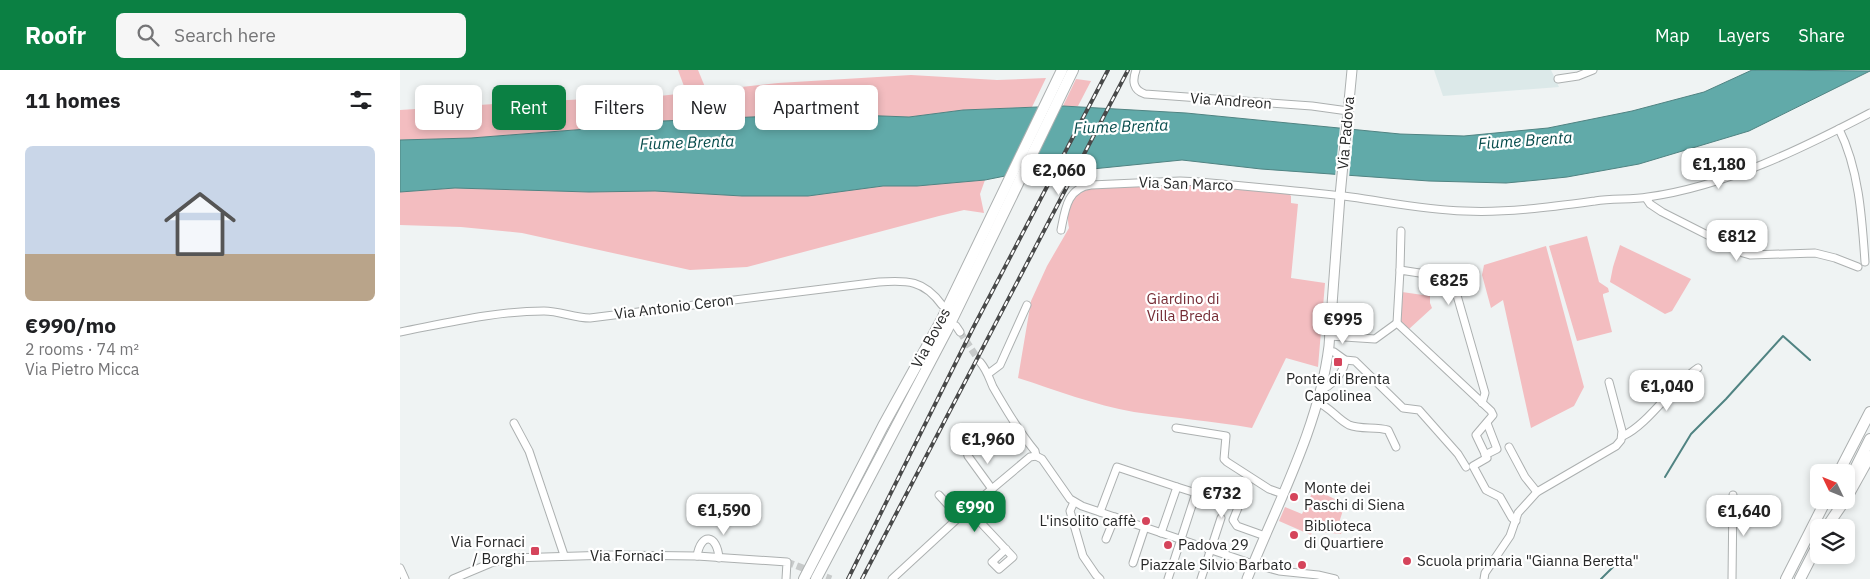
<!DOCTYPE html>
<html lang="en">
<head>
<meta charset="utf-8">
<style>
	body { margin:0; font-family:"IBM Plex Sans",sans-serif; background:#f6f6f6; color:#202124; height:100vh; display:flex; flex-direction:column; font-size:19px; white-space:nowrap }
	* { box-sizing:border-box; margin:0 }
	p { font-size:16px; color:#757577 }
	.icon { flex:none; width:28px; height:28px; fill:none; stroke:currentColor; stroke-width:2; stroke-linecap:round; stroke-linejoin:round }
	.map { position:relative; flex:1; overflow:hidden }
	.drawer { display:flex; flex-direction:column; background:#fff; width:400px }
	.drawer>* { flex:none }
	.hud { position:absolute; left:15px; top:15px; width:475px; height:45px; display:flex; gap:10px }
	.needle { width:32px; rotate:313deg }
	.controls { position:absolute; left:1410px; top:394px; display:grid; gap:10px }
	.controls a { display:grid; place-items:center; width:45px; height:45px; border-radius:8px; background:#fff; box-shadow:0 2px 8px #0003; font-size:25px }
	.price { position:absolute; translate:-50% -42px; padding:0 11px; border-radius:10px; background:#fff; color:#222; font-size:16px; line-height:32px; filter:drop-shadow(0 1px 2px #0008) }
	.price::after { content:''; position:absolute; left:50%; top:30px; width:15px; height:11px; margin-left:-8px; background:inherit; clip-path:polygon(0 0,100% 0,50% 100%) }
	.price.current { background:#0b8043; color:#fff }
	ul { padding:0; list-style:none }
	li { display:grid; align-content:center; gap:10px; height:265px; padding:0 25px }
	li+li { border-top:1px solid #e0e0e0 }
	li span { display:grid; place-items:center; height:155px; border-radius:8px; color:#555 }
	li>.icon { margin-inline-start:auto }
	span .icon { width:90px; height:90px; fill:#fffc; stroke-width:1 }
	li b { font-size:21px }
	h2 { display:flex; justify-content:space-between; align-items:center; height:60px; padding:0 25px; font-size:21px }
	.tag { padding:0 18px; border-radius:8px; background:#fff; box-shadow:0 2px 8px #0003; font-size:18px; line-height:45px }
	.tag.current { background:#0b8043; color:#fff }
	header { display:flex; align-items:center; gap:30px; box-sizing:border-box; height:70px; padding:0 25px; background:#0b8043; color:#fff }
	header strong { font-size:24px }
	nav { display:flex; gap:28px; margin-inline-start:auto; font-size:18px }
	.search { width:350px; height:45px; background:#f6f6f6; display:flex; align-items:center; gap:12px; box-sizing:border-box; padding:0 18px; border-radius:8px; color:#757577; font-size:19px }
	main { display:flex; flex:1; min-height:0 }
	.map>svg:first-child { display:block }
</style>
</head>
<body>
<header>
<strong>Roofr</strong>
<div class="search"><svg class="icon" aria-label="search" viewBox="0 0 24 24"><circle cx="10" cy="10" r="6"/><path d="M15 15l6 6"/></svg>Search here</div>
<nav><a>Map</a><a>Layers</a><a>Share</a></nav>
</header>
<main>
<section class="drawer">
<h2>11 homes<svg class="icon" aria-label="filters" viewBox="0 0 24 24"><path d="M4 7h16M4 17h16"/><circle cx="9" cy="7" r="2"/><circle cx="15" cy="17" r="2"/></svg></h2>
<ul>
<li><span style="background:linear-gradient(#c9d6e8 70%,#b9a48a 0)"><svg class="icon" aria-label="home" viewBox="0 0 24 24"><path d="M3 11l9-7 9 7M6 9v11h12V9"/></svg></span><div><b>€990/mo</b><p>2 rooms · 74 m²</p><p>Via Pietro Micca</p></div></li>
</ul>
</section>
<div class="map">
<svg width="1470" height="509" viewBox="0 0 1470 509">
	<rect width="100%" height="100%" fill="#eff3f3"/>
	<!-- built -->
	<path fill="#dce9e9" d="M1034,0H1151L1159,17L1043,26Z"/>
	<!-- green -->
	<g fill="#f3bdc0">
		<path d="M278,0H298L305,17L285,19Z"/>
		<path d="M511,5L597,10L646,8L632,37L563,40L509,47L402,43L374,46L263,51L239,55L71,68L0,70V40L125,32L142,24L150,31L205,28L232,29L378,13Z"/>
		<path d="M676,9L691,11L678,36H663Z"/>
		<path d="M585,110L580,124L584,143L564,140L539,146L347,197L290,200L122,163L61,157L0,155V122L55,118L189,122L255,121L342,126H408L483,116H517Z"/>
		<path d="M783,113L889,124L891,126V133L898,134L891,208L925,213L918,297L886,288L852,358C813,351 773,348 734,342C694,335 656,320 618,308L631,231L647,196L669,158C664,131 676,121 701,116Z"/>
		<path d="M1187,166L1199,212L1208,218L1209,222L1203,224V226L1212,262L1177,271L1149,176Z"/>
		<path d="M1220,175L1291,209L1272,241L1265,244L1210,212L1213,197Z"/>
		<path d="M1146,176L1184,317L1174,336L1131,358L1103,230L1091,238L1082,205L1084,195Z"/>
		<path d="M1002,222L1030,226V233L1032,238L1009,259L1001,251Z"/>
		<path d="M914,419L945,434L937,459L942,460L941,464L912,461L911,465L879,451L885,437L902,444Z"/>
	</g>
	<!-- water -->
	<path fill="#61aaa9" stroke="#508382" d="M1352,0L1470,1L1349,61L1239,94L1167,107L1138,110L1106,113L1029,111L861,99L782,90L692,99L635,100L585,110L517,116H483L408,126H342L255,121L189,122L55,118L0,122V70L71,68L239,55L263,51L374,46L402,43L509,47L563,40L663,36L786,43L1000,64L1064,66L1148,58L1232,41L1304,22Z"/>
	<!-- pier -->
	<path fill="#eff3f3" d="M940,56L954,57L949,108L935,107Z"/>
	<g fill="none" stroke-linecap="round" stroke-linejoin="round">
		<!-- stream -->
		<g stroke="#508382" stroke-width="2">
			<path d="M1265,407L1291,364L1326,329L1383,266L1410,290"/>
			<path d="M1201,509L1213,497"/>
		</g>
		<!-- minor-tunnel -->
		<g stroke="#c7caca" stroke-width="7" stroke-dasharray="7 3.5" stroke-linecap="butt">
			<path d="M560,262L580,292"/>
			<path d="M387,492L431,509"/>
		</g>
		<!-- minor casing -->
		<g stroke="#acb0b0" stroke-width="9">
			<g id="minor">
				<path d="M736,0C732,11 733,20 745,24L912,36L948,41"/>
				<path d="M1158,9L1178,6L1193,0"/>
				<path d="M1439,59C1459,99 1462,148 1465,192"/>
				<path d="M1246,128L1250,134L1262,142L1343,183L1350,185L1415,183L1435,188L1458,197"/>
				<path d="M661,160C665,140 667,118 691,115L780,111L801,112C851,117 901,121 951,127C988,132 1026,140 1064,141C1108,143 1151,137 1195,131C1213,128 1231,130 1248,127C1326,116 1401,79 1470,43"/>
				<path d="M1000,200L1001,161"/>
				<path d="M997,253L1000,200L1052,208L1085,323L1082,333"/>
				<path d="M556,256L560,262"/>
				<path d="M0,262C47,253 96,241 144,241C160,241 174,248 190,248L479,212C507,210 524,210 542,235"/>
				<path d="M929,266L975,269L997,253L1091,341L1093,345L1076,365L1087,388L1073,396L1086,420L1100,427L1112,448L1116,451"/>
				<path d="M928,281L934,282L945,290L955,291L1003,338L1019,340L1058,384L1066,397"/>
				<path d="M580,292C587,300 589,308 593,317C605,338 619,362 635,381L636,386"/>
				<path d="M588,304L600,295L627,235"/>
				<path d="M921,317L925,318C934,313 945,300 945,290"/>
				<path d="M917,332C930,337 937,349 949,355C961,360 975,356 988,360L996,377"/>
				<path d="M114,353L129,381L164,485"/>
				<path d="M776,358L826,366L824,389L827,392L869,419L883,424"/>
				<path d="M1223,366C1250,353 1271,316 1298,298"/>
				<path d="M577,369C570,374 565,377 568,386L592,419"/>
				<path d="M1109,377L1125,407L1137,422"/>
				<path d="M1085,385L1097,379L1087,353"/>
				<path d="M849,407L841,422L840,433L833,450L837,456L865,466"/>
				<path d="M539,425L559,447"/>
				<path d="M674,432L670,441L683,486L696,505L700,509"/>
				<path d="M568,439L613,487L599,499L592,492L606,479"/>
				<path d="M700,442L717,397L777,417L761,463"/>
				<path d="M706,469L715,447"/>
				<path d="M297,486C301,462 317,464 319,488"/>
				<path d="M733,493L745,457"/>
				<path d="M0,498L5,509"/>
				<path d="M53,509L91,493L111,488L212,485L297,486L387,492L386,509"/>
				<path d="M492,509L568,439L630,387L636,386L642,389L670,429L682,436L847,492L879,501L918,505L935,509"/>
				<path d="M768,509L796,423L777,417"/>
				<path d="M801,509L821,448"/>
				<path d="M1084,509L1085,503L1110,466L1118,443L1137,422L1216,376L1221,370L1222,361L1209,312"/>
				<path d="M1332,509L1333,425"/>
			</g>
		</g>
		<!-- major casing -->
		<g stroke="#acb0b0" stroke-width="11">
			<path id="major" d="M847,509C877,434 919,357 929,276L940,126L952,0"/>
		</g>
		<!-- highway casing -->
		<g stroke="#acb0b0" stroke-width="12">
			<g id="highway">
				<path d="M1439,402L1470,342"/>
				<path d="M1446,417L1470,369"/>
				<path d="M1446,429L1470,386"/>
				<path d="M1426,458L1445,430"/>
				<path d="M404,509L483,356L541,251L662,0"/>
				<path d="M416,509L547,260L673,0"/>
				<path d="M1386,509L1426,430"/>
				<path d="M1400,509L1419,472"/>
			</g>
		</g>
		<!-- minor -->
		<use href="#minor" stroke="#fff" stroke-width="7"/>
		<!-- major -->
		<use href="#major" stroke="#fff" stroke-width="9"/>
		<!-- highway -->
		<use href="#highway" stroke="#fff" stroke-width="10"/>
		<!-- rail casing -->
		<g stroke="#484949" stroke-width="4">
			<g id="rail">
				<path d="M448,509L572,260L708,0"/>
				<path d="M462,509L728,0"/>
			</g>
		</g>
		<!-- rail -->
		<use href="#rail" stroke="#fff" stroke-width="2" stroke-dasharray="5.5" stroke-linecap="butt"/>
	</g>
	<!-- markers -->
	<g fill="#d5445b" stroke="#fff" stroke-width="2">
		<rect x="933" y="287" width="10" height="10" rx="2.5"/>
		<circle cx="894" cy="427" r="5"/>
		<circle cx="746" cy="451" r="5"/>
		<circle cx="894" cy="465" r="5"/>
		<circle cx="768" cy="475" r="5"/>
		<rect x="130" y="476" width="10" height="10" rx="2.5"/>
		<circle cx="1007" cy="491" r="5"/>
		<circle cx="902" cy="495" r="5"/>
	</g>
	<g text-anchor="middle" stroke-width="4.5" stroke-linejoin="round" paint-order="stroke">
		<!-- street labels -->
		<g font-size="15" fill="#272828" stroke="#fff">
			<text transform="translate(831 31) rotate(4)" y="5">Via Andreon</text>
			<text transform="translate(946 63) rotate(-85)" y="5">Via Padova</text>
			<text transform="translate(786 114) rotate(2)" y="5">Via San Marco</text>
			<text transform="translate(274 237) rotate(-7)" y="5">Via Antonio Ceron</text>
			<text transform="translate(531 268) rotate(-62)" y="5">Via Boves</text>
			<text x="227" y="491">Via Fornaci</text>
		</g>
		<!-- park labels -->
		<g font-size="15" fill="#752c35" stroke="#fff">
			<text x="783" y="234">Giardino di<tspan x="783" dy="17">Villa Breda</tspan></text>
		</g>
		<!-- poi labels -->
		<g font-size="15" fill="#272828" stroke="#fff" text-anchor="start">
			<text x="938" y="314" text-anchor="middle">Ponte di Brenta<tspan x="938" dy="17">Capolinea</tspan></text>
			<text x="904" y="423">Monte dei<tspan x="904" dy="17">Paschi di Siena</tspan></text>
			<text x="736" y="456" text-anchor="end">L'insolito caffè</text>
			<text x="904" y="461">Biblioteca<tspan x="904" dy="17">di Quartiere</tspan></text>
			<text x="125" y="477" text-anchor="end">Via Fornaci<tspan x="125" dy="17">/ Borghi</tspan></text>
			<text x="778" y="480">Padova 29</text>
			<text x="1017" y="496">Scuola primaria "Gianna Beretta"</text>
			<text x="892" y="500" text-anchor="end">Piazzale Silvio Barbato</text>
		</g>
		<!-- water labels -->
		<g font-size="16" font-style="italic" fill="#074c4c" stroke="#fff">
			<text transform="translate(721 56) rotate(-2)" y="6">Fiume Brenta</text>
			<text transform="translate(1125 70) rotate(-4)" y="6">Fiume Brenta</text>
			<text transform="translate(287 72) rotate(-2)" y="6">Fiume Brenta</text>
		</g>
	</g>
</svg>
<div class="controls">
<a><svg class="needle" viewBox="-14 -14 28 28"><path d="M0-13l5 13h-10z" fill="#e53935"/><path d="M0 13l5-13h-10z" fill="#757577"/></svg></a>
<a><svg class="icon" aria-label="layers" viewBox="0 0 24 24"><path d="M12 4l9 5-9 5-9-5zM3 14l9 5 9-5"/></svg></a>
</div>
<b class="price" style="left:1319px;top:120px">€1,180</b>
<b class="price" style="left:659px;top:126px">€2,060</b>
<b class="price" style="left:1337px;top:192px">€812</b>
<b class="price" style="left:1049px;top:236px">€825</b>
<b class="price" style="left:943px;top:275px">€995</b>
<b class="price" style="left:1267px;top:342px">€1,040</b>
<b class="price" style="left:588px;top:395px">€1,960</b>
<b class="price" style="left:822px;top:449px">€732</b>
<b class="price current" style="left:575px;top:463px">€990</b>
<b class="price" style="left:324px;top:466px">€1,590</b>
<b class="price" style="left:1344px;top:467px">€1,640</b>
<div class="hud">
<a class="tag">Buy</a>
<a class="tag current">Rent</a>
<a class="tag">Filters</a>
<a class="tag">New</a>
<a class="tag">Apartment</a>
</div>
</div>
</main>
</body>
</html>
